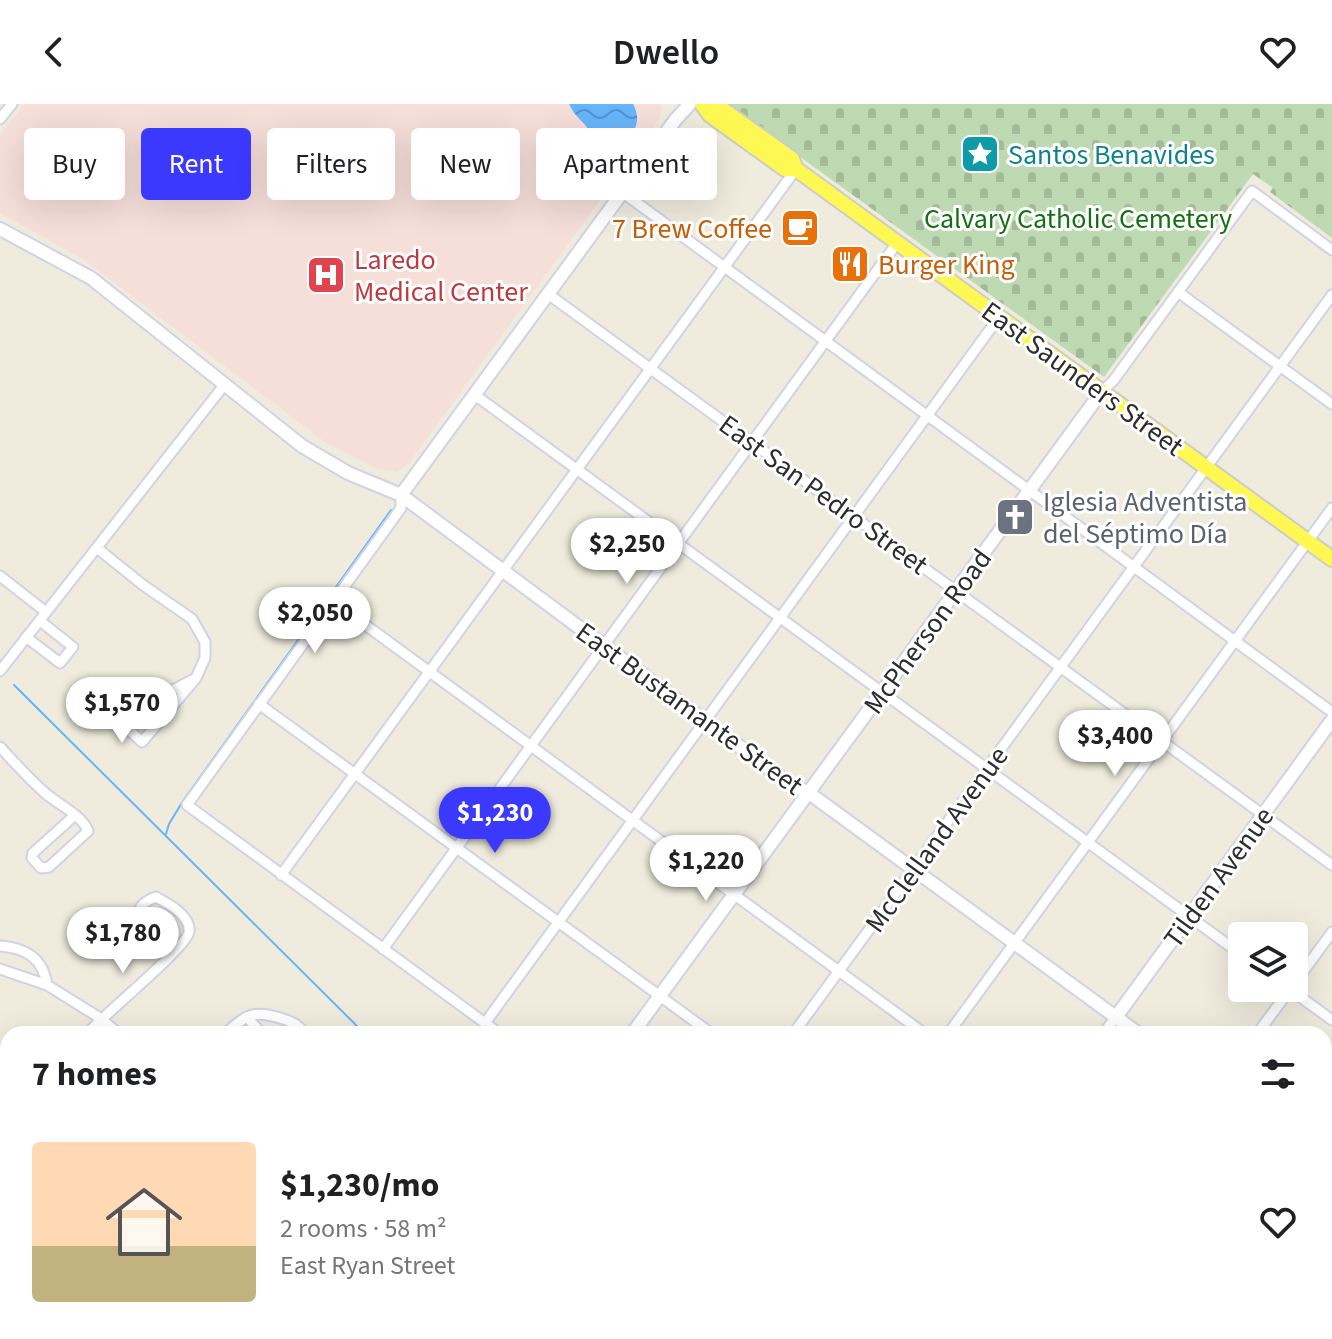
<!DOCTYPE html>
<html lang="en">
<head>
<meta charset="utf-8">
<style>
	body { margin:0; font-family:"Source Sans 3",sans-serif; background:#f6f6f6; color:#202124; height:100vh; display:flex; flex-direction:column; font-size:30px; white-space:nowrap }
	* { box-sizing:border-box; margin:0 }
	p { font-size:26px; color:#757577 }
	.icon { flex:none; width:44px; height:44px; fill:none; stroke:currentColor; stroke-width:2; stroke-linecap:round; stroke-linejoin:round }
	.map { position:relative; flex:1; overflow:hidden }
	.panel { position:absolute; left:0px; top:922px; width:1332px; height:314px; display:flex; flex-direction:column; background:#fff; border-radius:24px 24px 0 0; box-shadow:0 8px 32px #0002 }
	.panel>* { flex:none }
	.guide { position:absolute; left:24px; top:24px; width:800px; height:72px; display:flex; gap:16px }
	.tools { position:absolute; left:1228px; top:818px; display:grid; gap:16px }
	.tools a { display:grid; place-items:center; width:80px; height:80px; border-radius:8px; background:#fff; box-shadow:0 8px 32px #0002; font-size:40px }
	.price { position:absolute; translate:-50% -68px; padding:0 18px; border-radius:28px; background:#fff; color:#222; font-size:26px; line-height:52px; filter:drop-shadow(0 2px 4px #0008) }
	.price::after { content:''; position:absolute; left:50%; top:48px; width:24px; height:18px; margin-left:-12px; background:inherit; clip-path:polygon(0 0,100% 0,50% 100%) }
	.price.current { background:#3c39ff; color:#fff }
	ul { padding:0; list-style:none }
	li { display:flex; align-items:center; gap:24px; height:200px; padding:0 32px }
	li span { display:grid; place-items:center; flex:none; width:224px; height:160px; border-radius:8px; color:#555 }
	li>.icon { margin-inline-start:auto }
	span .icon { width:96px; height:96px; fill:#fffc; stroke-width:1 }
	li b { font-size:34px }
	h2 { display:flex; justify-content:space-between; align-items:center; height:96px; padding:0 32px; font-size:34px }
	.tag { padding:0 28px; border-radius:8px; background:#fff; box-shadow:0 8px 32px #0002; font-size:28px; line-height:72px }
	.tag.current { background:#3c39ff; color:#fff }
	header { display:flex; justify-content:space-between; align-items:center; height:104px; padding:0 32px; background:#fff; font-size:36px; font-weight:600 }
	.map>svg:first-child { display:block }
</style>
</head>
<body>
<header><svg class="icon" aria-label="back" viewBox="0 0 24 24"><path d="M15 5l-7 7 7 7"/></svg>Dwello<svg class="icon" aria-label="heart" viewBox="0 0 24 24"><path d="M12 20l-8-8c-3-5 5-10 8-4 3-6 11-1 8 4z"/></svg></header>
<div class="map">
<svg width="1332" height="1235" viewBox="0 0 1332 1235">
	<defs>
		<pattern id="cemetery-stones" width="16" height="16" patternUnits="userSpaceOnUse" patternTransform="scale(2)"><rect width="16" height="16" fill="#bedab2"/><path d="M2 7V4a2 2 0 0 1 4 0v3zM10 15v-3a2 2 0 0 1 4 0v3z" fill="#a3bb99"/></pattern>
		<pattern id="water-waves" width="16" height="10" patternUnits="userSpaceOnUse" patternTransform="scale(2)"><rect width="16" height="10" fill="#66b5fa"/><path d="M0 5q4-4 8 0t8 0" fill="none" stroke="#5493cb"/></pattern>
	</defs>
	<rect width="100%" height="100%" fill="#efebdd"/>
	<!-- education -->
	<path fill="#f2edcb" d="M1090,1228H1301V1235H1097Z"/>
	<!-- medical -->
	<path fill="#f6ded9" d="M25,0H661L662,4L659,15L409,359L397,368L378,365L325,338L83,155L0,109V31Z"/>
	<!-- cemetery -->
	<path fill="url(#cemetery-stones)" d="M727,0H1332V134L1270,88L1273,84L1253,70L1104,273Z"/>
	<!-- water -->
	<path fill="url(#water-waves)" d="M569,0H633C647,26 622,37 610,57C603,67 601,76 591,84L583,82L577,62L576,41L587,27V23L574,9Z"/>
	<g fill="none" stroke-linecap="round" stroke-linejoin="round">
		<!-- stream -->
		<g stroke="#66b5fa" stroke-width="2">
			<path d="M14,581L365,930"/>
			<path d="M166,730L169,720L183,697L391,406"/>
			<path d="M680,1228L687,1235"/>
		</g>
		<!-- street casing -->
		<g stroke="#d2d2e6" stroke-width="13">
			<g id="street">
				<path d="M0,15L12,0"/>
				<path d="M622,88L1332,608"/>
				<path d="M1178,188L1332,300"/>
				<path d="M548,190L1332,761"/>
				<path d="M1102,287L1113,277L1252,87L1332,146"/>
				<path d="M475,291L1242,851"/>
				<path d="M401,391V404L187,701L500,930"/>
				<path d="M97,444L143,481L192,515L205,538V554L196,574L142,638L128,625L150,598L196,574"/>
				<path d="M0,472L46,508"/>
				<path d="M334,498L925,930"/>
				<path d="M26,533L60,559L73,543L40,517"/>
				<path d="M0,567L225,280"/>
				<path d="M259,600L712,930"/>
				<path d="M0,643C15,659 29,675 45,689C59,701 82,711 88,727L49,763L41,764L32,754L33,749L74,712"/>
				<path d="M281,771L796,65"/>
				<path d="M0,842C26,844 43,854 47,881"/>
				<path d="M383,845L897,139"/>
				<path d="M0,865L47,881L100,914L119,930"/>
				<path d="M1294,880L1332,828"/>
				<path d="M1288,884L1332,916"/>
				<path d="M247,913L262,930"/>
				<path d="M485,919L999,213"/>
				<path d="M87,930C103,911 187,843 189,828C191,811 168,800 156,793C144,797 135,805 138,819L169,853"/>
				<path d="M225,930C247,910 254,905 283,915C290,917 295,919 300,924V930"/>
				<path d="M793,930L1332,191"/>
				<path d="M948,930L1332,404"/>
				<path d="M1103,930L1116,913"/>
				<path d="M1257,930L1291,884"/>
				<path d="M1324,1053L1332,1042"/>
				<path d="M103,1228L114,1235"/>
				<path d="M908,1228L917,1235"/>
				<path d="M1077,1228L1084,1235"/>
				<path d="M726,1235L731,1228"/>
				<path d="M881,1235L886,1228"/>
				<path d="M1017,1235L1022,1228"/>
				<path d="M1310,1235V1228"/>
			</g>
		</g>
		<!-- secondary casing -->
		<g stroke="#d2d2e6" stroke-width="16">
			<g id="secondary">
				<path d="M0,125L91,174L302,342L348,369L401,391L790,680L809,689L1139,930"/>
				<path d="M401,391L676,15L690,0"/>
				<path d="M1116,913L1332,616"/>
				<path d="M632,930L1102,287"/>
				<path d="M1324,1065L1332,1071"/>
				<path d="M0,1234L2,1235"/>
				<path d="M327,1235L334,1228"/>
			</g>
		</g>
		<!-- primary casing -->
		<g stroke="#ccc" stroke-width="18">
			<g id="primary">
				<path d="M702,0L710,11L785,65H796"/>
				<path d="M715,0L792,55L796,65L1332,455"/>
			</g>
		</g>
		<!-- street -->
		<use href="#street" stroke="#fff" stroke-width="9"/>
		<!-- secondary -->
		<use href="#secondary" stroke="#fff" stroke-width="12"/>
		<!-- primary -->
		<use href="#primary" stroke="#fef952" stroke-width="14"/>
	</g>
	<!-- icons -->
	<defs>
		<g id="sight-square" transform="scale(2)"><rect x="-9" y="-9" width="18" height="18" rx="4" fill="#0f9aa8" stroke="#fff"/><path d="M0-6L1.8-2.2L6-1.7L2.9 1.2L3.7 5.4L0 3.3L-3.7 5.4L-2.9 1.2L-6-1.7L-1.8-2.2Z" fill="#fff"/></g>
		<g id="cafe-square" transform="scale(2)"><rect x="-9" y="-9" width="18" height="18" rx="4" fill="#e8710a" stroke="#fff"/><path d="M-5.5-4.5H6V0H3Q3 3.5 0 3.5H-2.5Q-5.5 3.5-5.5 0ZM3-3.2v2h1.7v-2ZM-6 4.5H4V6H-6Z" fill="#fff"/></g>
		<g id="restaurant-square" transform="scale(2)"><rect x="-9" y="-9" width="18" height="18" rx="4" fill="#e8710a" stroke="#fff"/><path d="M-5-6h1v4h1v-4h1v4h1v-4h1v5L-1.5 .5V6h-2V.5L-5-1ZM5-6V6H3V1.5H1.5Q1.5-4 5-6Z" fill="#fff"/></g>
		<g id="hospital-square" transform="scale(2)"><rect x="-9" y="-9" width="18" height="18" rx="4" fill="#e0444e" stroke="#fff"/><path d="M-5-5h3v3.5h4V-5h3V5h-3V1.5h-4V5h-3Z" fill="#fff"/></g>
		<g id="church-square" transform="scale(2)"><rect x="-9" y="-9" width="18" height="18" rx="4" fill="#6b7280" stroke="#fff"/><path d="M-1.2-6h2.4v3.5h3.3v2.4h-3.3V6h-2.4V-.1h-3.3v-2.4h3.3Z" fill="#fff"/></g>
	</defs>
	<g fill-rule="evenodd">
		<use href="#sight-square" x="980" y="50"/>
		<use href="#cafe-square" x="800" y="124"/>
		<use href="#restaurant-square" x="850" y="160"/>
		<use href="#hospital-square" x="326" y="171"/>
		<use href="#church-square" x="1015" y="413"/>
	</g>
	<g text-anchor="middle" stroke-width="6" stroke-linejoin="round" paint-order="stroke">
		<!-- culture labels -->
		<g font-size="28" fill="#0d838f" stroke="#fff" text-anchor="start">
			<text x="1008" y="60">Santos Benavides</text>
		</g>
		<!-- park labels -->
		<g font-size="28" fill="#147113" stroke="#fff">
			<text x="1078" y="124">Calvary Catholic Cemetery</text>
		</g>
		<!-- food labels -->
		<g font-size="28" fill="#c56008" stroke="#fff" text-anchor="end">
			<text x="772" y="134">7 Brew Coffee</text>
			<text x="878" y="170" text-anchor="start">Burger King</text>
		</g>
		<!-- health labels -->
		<g font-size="28" fill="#be3a42" stroke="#fff" text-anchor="start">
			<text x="354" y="165">Laredo<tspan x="354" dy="32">Medical Center</tspan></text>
		</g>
		<!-- street labels -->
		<g font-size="28" fill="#2c2c2c" stroke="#fff">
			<text transform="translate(1083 274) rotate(36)" y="10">East Saunders Street</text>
			<text transform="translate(824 390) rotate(36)" y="10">East San Pedro Street</text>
			<text transform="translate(927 527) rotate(-54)" y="10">McPherson Road</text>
			<text transform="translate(690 604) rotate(36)" y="10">East Bustamante Street</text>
			<text transform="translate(936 735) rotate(-54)" y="10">McClelland Avenue</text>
			<text transform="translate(1218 773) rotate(-54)" y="10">Tilden Avenue</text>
		</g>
		<!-- worship labels -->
		<g font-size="28" fill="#5b616d" stroke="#fff" text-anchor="start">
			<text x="1043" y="407">Iglesia Adventista<tspan x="1043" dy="32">del Séptimo Día</tspan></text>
		</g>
	</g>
</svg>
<div class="tools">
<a><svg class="icon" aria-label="layers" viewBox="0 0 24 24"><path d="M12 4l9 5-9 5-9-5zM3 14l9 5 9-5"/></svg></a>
</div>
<b class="price" style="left:627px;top:482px">$2,250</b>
<b class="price" style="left:315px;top:551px">$2,050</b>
<b class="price" style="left:122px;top:641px">$1,570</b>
<b class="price" style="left:1115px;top:674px">$3,400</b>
<b class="price current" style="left:495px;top:751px">$1,230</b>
<b class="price" style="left:706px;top:799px">$1,220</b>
<b class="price" style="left:123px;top:871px">$1,780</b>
<div class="guide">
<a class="tag">Buy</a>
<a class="tag current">Rent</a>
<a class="tag">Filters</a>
<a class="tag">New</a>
<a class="tag">Apartment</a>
</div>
<section class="panel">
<h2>7 homes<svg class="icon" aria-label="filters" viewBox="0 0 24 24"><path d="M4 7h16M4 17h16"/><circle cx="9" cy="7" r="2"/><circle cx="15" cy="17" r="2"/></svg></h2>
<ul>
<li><span style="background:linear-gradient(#ffd9b3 65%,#c2b280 0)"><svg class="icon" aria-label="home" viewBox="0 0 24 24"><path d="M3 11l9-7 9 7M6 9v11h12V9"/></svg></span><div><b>$1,230/mo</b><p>2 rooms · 58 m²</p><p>East Ryan Street</p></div><svg class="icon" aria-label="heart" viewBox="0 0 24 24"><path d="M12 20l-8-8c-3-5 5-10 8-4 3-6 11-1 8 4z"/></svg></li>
</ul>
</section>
</div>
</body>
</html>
